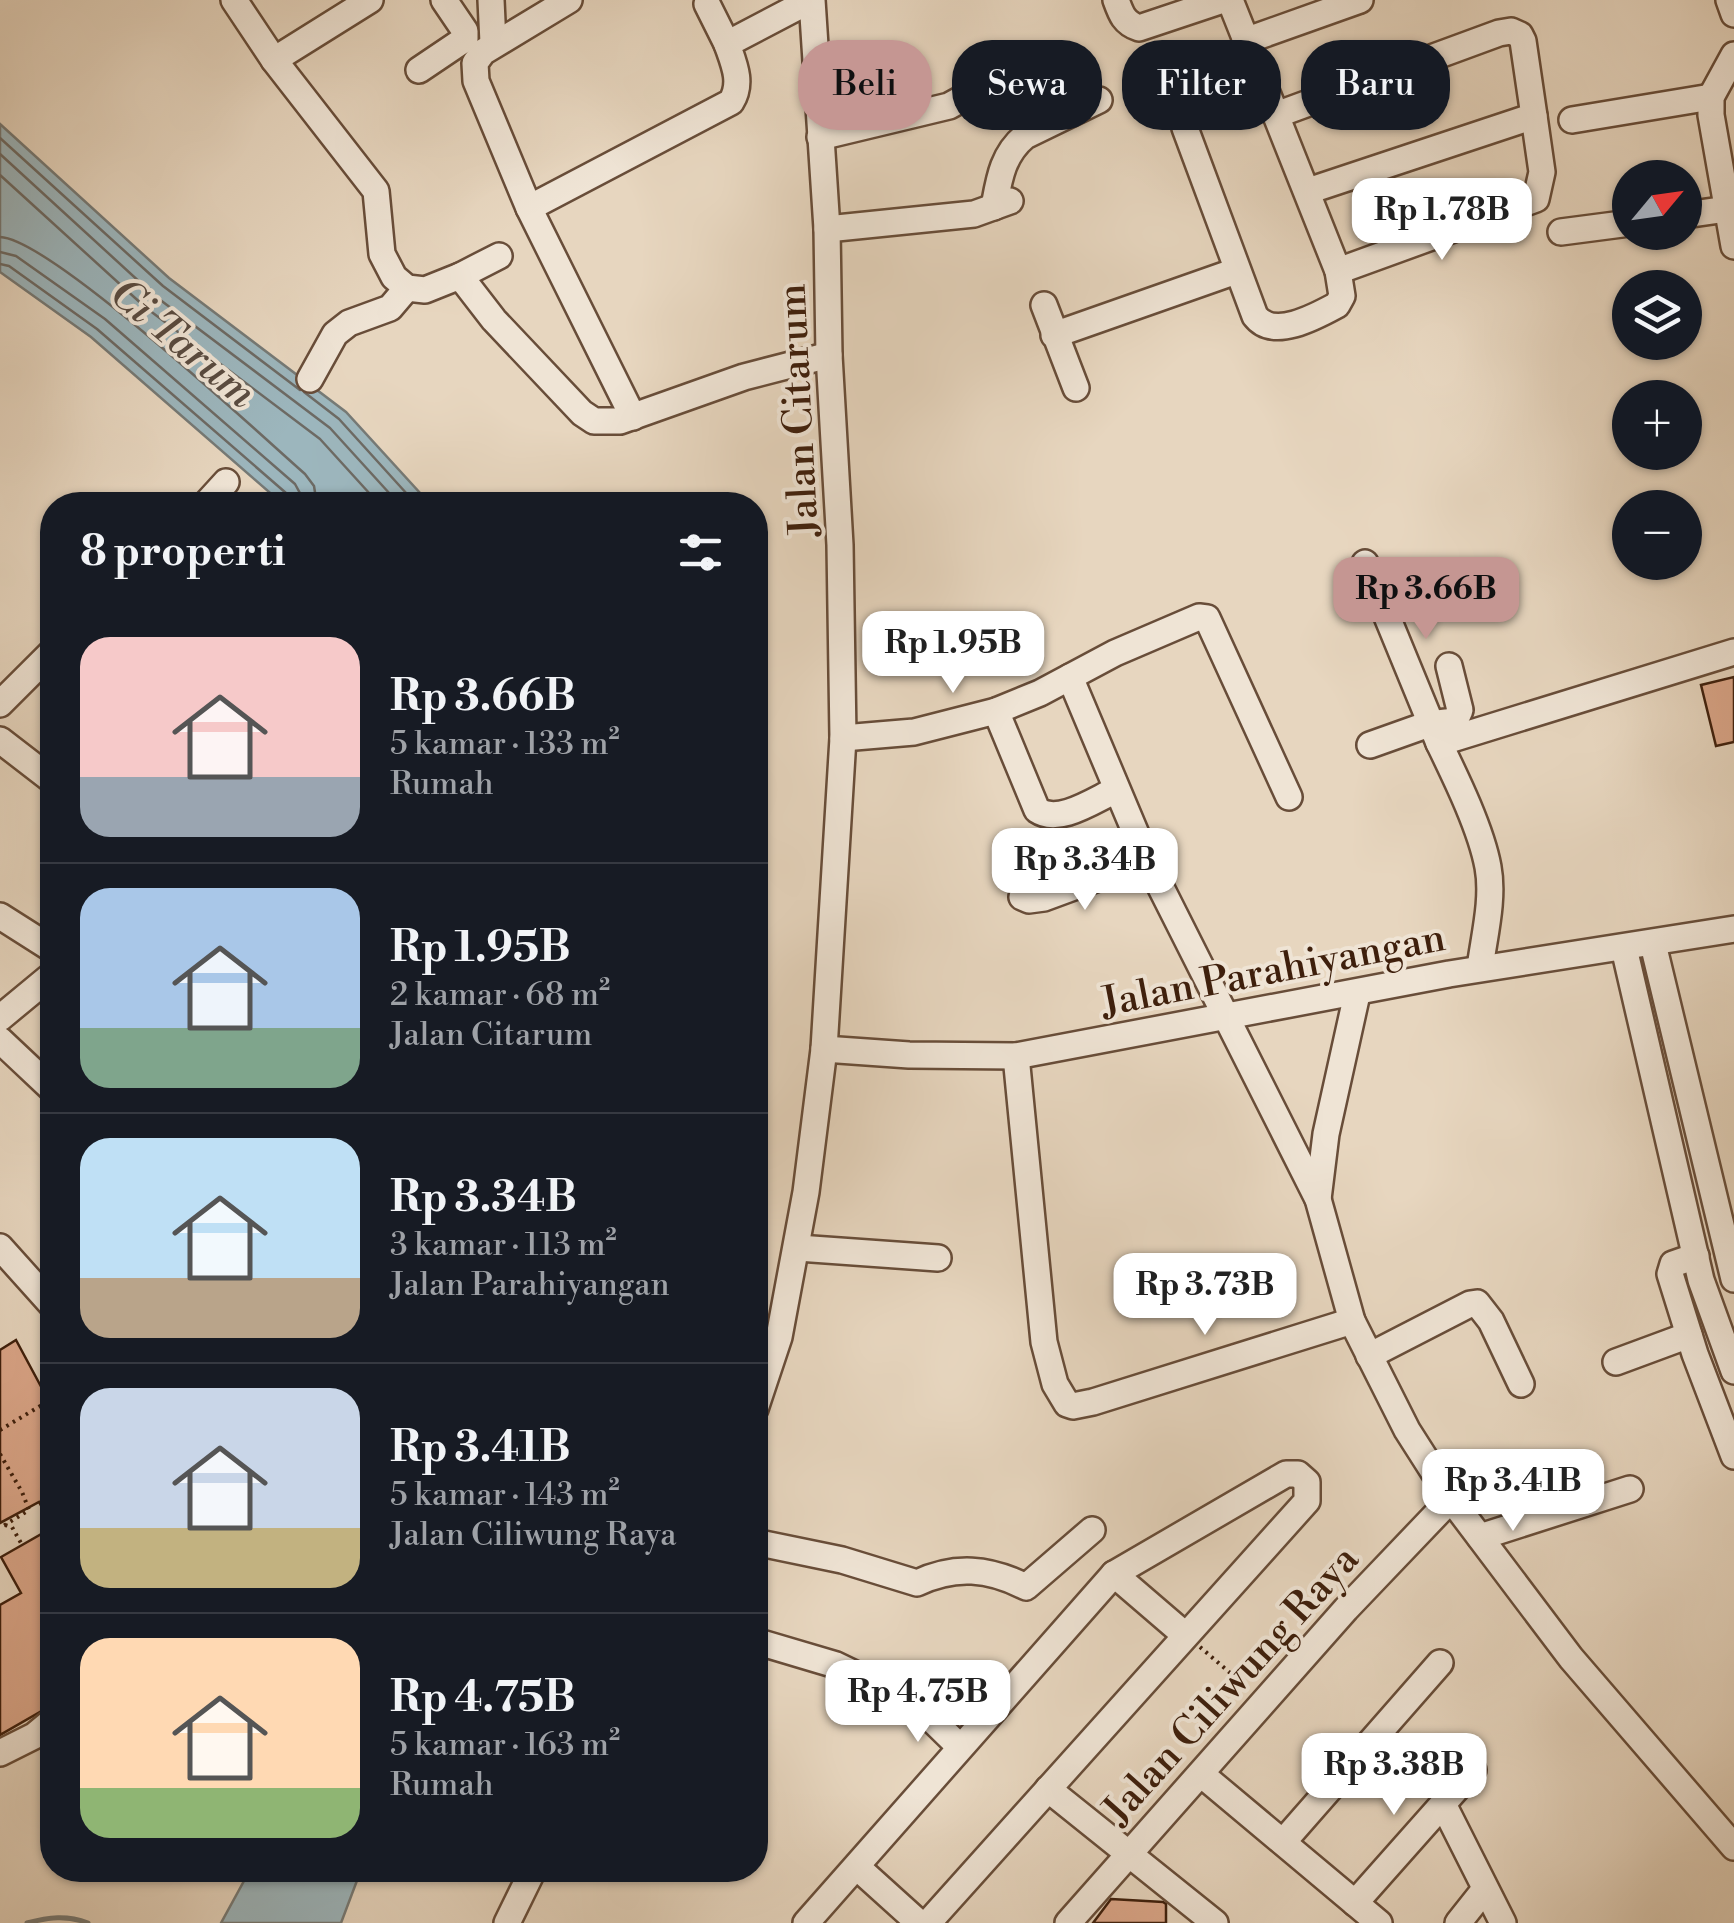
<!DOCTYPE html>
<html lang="id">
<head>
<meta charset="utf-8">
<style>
	body { margin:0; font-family:"Libre Bodoni",serif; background:#20242c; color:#f1f3f6; height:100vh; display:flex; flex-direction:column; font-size:38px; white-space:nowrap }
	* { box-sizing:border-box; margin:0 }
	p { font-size:32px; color:#9ea1a6 }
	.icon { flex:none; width:55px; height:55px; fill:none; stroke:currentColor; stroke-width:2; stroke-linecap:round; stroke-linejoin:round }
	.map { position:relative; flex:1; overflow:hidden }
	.panel { position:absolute; left:40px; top:492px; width:728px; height:1390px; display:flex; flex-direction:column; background:#171b24; border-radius:40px; box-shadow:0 2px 8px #0004 }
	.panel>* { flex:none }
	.banner { position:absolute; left:798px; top:40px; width:785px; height:90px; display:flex; gap:20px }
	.needle { width:65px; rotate:61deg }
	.buttons { position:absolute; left:1612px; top:160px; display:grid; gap:20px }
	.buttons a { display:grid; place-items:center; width:90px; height:90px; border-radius:50%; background:#171b24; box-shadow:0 2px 8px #0004; font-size:50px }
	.price { position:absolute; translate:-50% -85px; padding:0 22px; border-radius:20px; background:#fff; color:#222; font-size:32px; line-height:65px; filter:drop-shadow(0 2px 5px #0008) }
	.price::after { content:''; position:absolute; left:50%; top:60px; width:30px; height:22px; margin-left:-15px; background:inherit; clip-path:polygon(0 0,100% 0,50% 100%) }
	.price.selected { background:#c59692; color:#111 }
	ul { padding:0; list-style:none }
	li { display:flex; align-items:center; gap:30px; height:250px; padding:0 40px }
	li+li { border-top:2px solid #363941 }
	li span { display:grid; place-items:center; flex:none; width:280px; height:200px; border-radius:30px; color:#555 }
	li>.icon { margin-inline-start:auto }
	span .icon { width:120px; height:120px; fill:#fffc; stroke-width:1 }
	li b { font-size:42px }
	h2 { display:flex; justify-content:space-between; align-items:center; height:120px; padding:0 40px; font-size:42px }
	.chip { padding:0 35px; border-radius:40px; background:#171b24; box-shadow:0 2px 8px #0004; font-size:35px; line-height:90px }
	.chip.selected { background:#c59692; color:#111 }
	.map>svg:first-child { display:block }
</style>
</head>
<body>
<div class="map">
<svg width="1734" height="1923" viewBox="0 0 1734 1923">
	<rect width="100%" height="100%" fill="#e7d6bf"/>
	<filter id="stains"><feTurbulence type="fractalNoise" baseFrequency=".002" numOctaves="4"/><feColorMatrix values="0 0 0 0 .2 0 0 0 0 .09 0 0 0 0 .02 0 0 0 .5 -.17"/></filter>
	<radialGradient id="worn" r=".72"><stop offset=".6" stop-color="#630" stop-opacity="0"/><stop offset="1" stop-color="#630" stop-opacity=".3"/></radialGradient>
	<!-- water -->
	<g fill="#9cb6bd" stroke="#767a76" stroke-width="2.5">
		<path d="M0,124L169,278L346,412L431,505H284L91,337L0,272Z"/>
		<path d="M250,1870H361L341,1923H221Z"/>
	</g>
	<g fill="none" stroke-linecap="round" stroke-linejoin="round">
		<!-- shore -->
		<g stroke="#6d6a64" stroke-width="2.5">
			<path d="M0,138L163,286L300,390"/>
			<path d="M0,154L155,296L330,428L400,505"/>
			<path d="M0,175L145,307L320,439L380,505"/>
			<path d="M0,237C51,239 256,431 305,474L314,486L317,505"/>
			<path d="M0,252L16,256L105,319L295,484L301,495L302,505"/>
			<path d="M0,264L9,266L97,329L286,493L290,505"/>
			<path d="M304,392L339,419L417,505"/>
		</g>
		<!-- stream -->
		<path stroke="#767a76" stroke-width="5" d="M27,1923C49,1917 67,1915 88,1923"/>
	</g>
	<!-- building -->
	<g fill="#dca78a" stroke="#3e1f0c" stroke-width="2.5">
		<path d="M1734,677V742L1716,746L1701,685Z"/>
		<path d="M16,1340L52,1407V1526L39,1502L0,1523V1350Z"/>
		<path d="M52,1528V1705L0,1735V1605L21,1593L1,1557Z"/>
		<path d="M1111,1899L1163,1902L1166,1904V1923H1093Z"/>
	</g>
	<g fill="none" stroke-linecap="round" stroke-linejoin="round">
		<!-- minor casing -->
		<g stroke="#684d39" stroke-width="30">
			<g id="minor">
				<path d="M234,0L274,60L376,191L382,254L394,277L407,288L425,290L460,276L494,320L582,413L594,421H620L744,377L829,355"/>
				<path d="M491,0L493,43"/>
				<path d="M569,0L483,52L475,63L476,81L529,208L633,417"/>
				<path d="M1116,0C1121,14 1124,23 1139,28L1223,0"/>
				<path d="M1230,0L1338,271L1342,296L1337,305C1315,317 1273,340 1255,316L1185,128C1194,101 1236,92 1261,82"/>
				<path d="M1729,0L1734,14"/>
				<path d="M707,4L727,44"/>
				<path d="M1245,41L1360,0"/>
				<path d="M1734,55L1711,97V115L1734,246"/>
				<path d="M274,60L370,0"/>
				<path d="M419,70L465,39V31L444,0"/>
				<path d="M1276,115L1499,33L1511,31L1520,35L1523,41L1534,116L1308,191"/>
				<path d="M1572,120L1711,97"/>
				<path d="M820,137L949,106L996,80L1014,58"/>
				<path d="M994,207C999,180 1002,155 1025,136L1099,100"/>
				<path d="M529,208L731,102C743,83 734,64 727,44L811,0"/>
				<path d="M1685,215L1727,209"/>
				<path d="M827,229L974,214L1010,201"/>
				<path d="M1561,232L1630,223"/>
				<path d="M1338,271L1536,199L1542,172L1534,116"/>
				<path d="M460,276L499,256"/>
				<path d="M1044,305L1076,388"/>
				<path d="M1054,335L1236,271"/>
				<path d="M310,379L335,334L349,323L390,308L407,288"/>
				<path d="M205,505L226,482"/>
				<path d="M1365,563L1439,743"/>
				<path d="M1070,677L1147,860L1318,1199L1352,1321L1407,1430L1451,1499L1571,1658L1734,1847"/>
				<path d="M0,704L52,652"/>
				<path d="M996,711L1037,810C1059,825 1094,800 1116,790"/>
				<path d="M843,738L914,732L996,711L1040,693L1115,653L1199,617L1207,618L1289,797"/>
				<path d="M0,740L52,780"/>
				<path d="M1370,745L1429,724L1455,721L1460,710L1449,666"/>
				<path d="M1022,897L1029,900L1044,898L1147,860"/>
				<path d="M0,916L52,949"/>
				<path d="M1653,944L1734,1279"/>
				<path d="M1624,948L1701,1280L1734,1371"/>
				<path d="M1480,968C1484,937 1494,899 1488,867C1481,829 1456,778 1439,743L1734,652"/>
				<path d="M0,1018L52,975"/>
				<path d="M0,1040L52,1089"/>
				<path d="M824,1049L909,1055L1016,1056L1449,974L1734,929"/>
				<path d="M1016,1056L1044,1342L1055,1384L1067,1404L1073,1406L1093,1402L1352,1321"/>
				<path d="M1318,1199L1326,1134L1357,994"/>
				<path d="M0,1247L52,1305"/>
				<path d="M798,1248L938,1258"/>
				<path d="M1696,1256L1673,1264L1670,1274L1695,1354L1734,1456"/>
				<path d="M1369,1356L1470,1304L1477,1303L1491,1321L1521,1384"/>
				<path d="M1616,1362L1689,1335"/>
				<path d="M755,1409L779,1337L806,1192L824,1049L843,738L840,545L829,355L827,229L812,0"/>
				<path d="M1480,1537L1630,1489"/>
				<path d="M755,1542L842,1560L917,1583C955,1565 989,1568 1026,1587L1092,1530"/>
				<path d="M1114,1574L1185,1635"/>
				<path d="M755,1641L836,1665L915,1703L960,1747"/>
				<path d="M0,1753L34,1736L52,1721"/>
				<path d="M1201,1774L1379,1923"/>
				<path d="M1048,1789L1215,1923"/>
				<path d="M1443,1804L1503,1923"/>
				<path d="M1283,1842L1440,1663"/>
				<path d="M857,1867L919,1923"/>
				<path d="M1355,1903L1473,1770"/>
				<path d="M507,1923L533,1870"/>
				<path d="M806,1923L1114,1574L1286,1474H1298L1307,1482V1501L928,1923"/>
				<path d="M1068,1923L1346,1609L1451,1499"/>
				<path d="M1458,1923L1485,1889"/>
			</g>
		</g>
		<!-- path -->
		<g stroke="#3e1f0c" stroke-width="4" stroke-dasharray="2.5 5" stroke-linecap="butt">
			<path d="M0,1430L52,1399"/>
			<path d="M0,1454L22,1492L29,1510L0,1528"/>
			<path d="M5,1525L12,1527L21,1543"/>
			<path d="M1200,1647L1250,1690"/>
		</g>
		<!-- minor -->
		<use href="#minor" stroke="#efe4d5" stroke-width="25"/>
	</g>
	<g text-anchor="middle" stroke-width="8" stroke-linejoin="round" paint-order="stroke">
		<!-- street labels -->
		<g font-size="40" fill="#3e1f0c" stroke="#efe4d5">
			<text transform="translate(797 410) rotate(-93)" y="14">Jalan Citarum</text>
			<text transform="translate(1273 969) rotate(-11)" y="14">Jalan Parahiyangan</text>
			<text transform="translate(1230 1684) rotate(-48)" y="14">Jalan Ciliwung Raya</text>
		</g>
		<!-- water labels -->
		<g font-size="42" font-style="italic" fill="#5a4c41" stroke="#efe4d5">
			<text transform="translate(184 342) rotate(40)" y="15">Ci Tarum</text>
		</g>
	</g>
	<rect width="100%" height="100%" filter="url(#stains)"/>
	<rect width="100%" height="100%" fill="url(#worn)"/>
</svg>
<div class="buttons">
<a><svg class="needle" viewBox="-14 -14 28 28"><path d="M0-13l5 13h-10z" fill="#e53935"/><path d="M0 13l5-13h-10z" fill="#9ea1a6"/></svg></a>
<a><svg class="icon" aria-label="layers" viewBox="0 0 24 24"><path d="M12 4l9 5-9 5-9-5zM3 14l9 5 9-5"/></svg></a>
<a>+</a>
<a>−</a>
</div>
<b class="price" style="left:1442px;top:263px">Rp 1.78B</b>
<b class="price selected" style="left:1426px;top:642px">Rp 3.66B</b>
<b class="price" style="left:953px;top:696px">Rp 1.95B</b>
<b class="price" style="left:1085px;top:913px">Rp 3.34B</b>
<b class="price" style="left:1205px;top:1338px">Rp 3.73B</b>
<b class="price" style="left:1513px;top:1534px">Rp 3.41B</b>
<b class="price" style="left:918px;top:1745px">Rp 4.75B</b>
<b class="price" style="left:1394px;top:1818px">Rp 3.38B</b>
<div class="banner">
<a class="chip selected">Beli</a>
<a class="chip">Sewa</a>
<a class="chip">Filter</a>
<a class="chip">Baru</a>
</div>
<section class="panel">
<h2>8 properti<svg class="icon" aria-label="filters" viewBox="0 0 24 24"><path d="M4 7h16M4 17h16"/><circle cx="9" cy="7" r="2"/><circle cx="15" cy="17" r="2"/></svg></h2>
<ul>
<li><span style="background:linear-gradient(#f6c9c9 70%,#9aa5b1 0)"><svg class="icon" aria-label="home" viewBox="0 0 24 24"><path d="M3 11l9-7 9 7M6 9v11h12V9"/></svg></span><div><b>Rp 3.66B</b><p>5 kamar · 133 m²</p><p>Rumah</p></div></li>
<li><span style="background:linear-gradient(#a9c7e8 70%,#7fa58c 0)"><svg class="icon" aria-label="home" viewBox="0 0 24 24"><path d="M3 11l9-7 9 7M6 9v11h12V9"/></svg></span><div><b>Rp 1.95B</b><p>2 kamar · 68 m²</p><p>Jalan Citarum</p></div></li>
<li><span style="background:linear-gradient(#bfe0f5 70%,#b9a48a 0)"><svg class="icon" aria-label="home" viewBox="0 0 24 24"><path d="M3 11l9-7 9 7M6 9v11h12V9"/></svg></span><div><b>Rp 3.34B</b><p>3 kamar · 113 m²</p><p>Jalan Parahiyangan</p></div></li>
<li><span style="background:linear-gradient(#c9d6e8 70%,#c2b280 0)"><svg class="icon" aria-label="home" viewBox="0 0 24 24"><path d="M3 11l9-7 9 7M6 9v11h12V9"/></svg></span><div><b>Rp 3.41B</b><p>5 kamar · 143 m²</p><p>Jalan Ciliwung Raya</p></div></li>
<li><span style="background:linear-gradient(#ffd9b3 75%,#8fb573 0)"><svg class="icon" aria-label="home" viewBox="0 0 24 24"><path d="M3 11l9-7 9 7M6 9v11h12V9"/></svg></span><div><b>Rp 4.75B</b><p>5 kamar · 163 m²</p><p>Rumah</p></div></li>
</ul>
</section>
</div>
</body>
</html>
